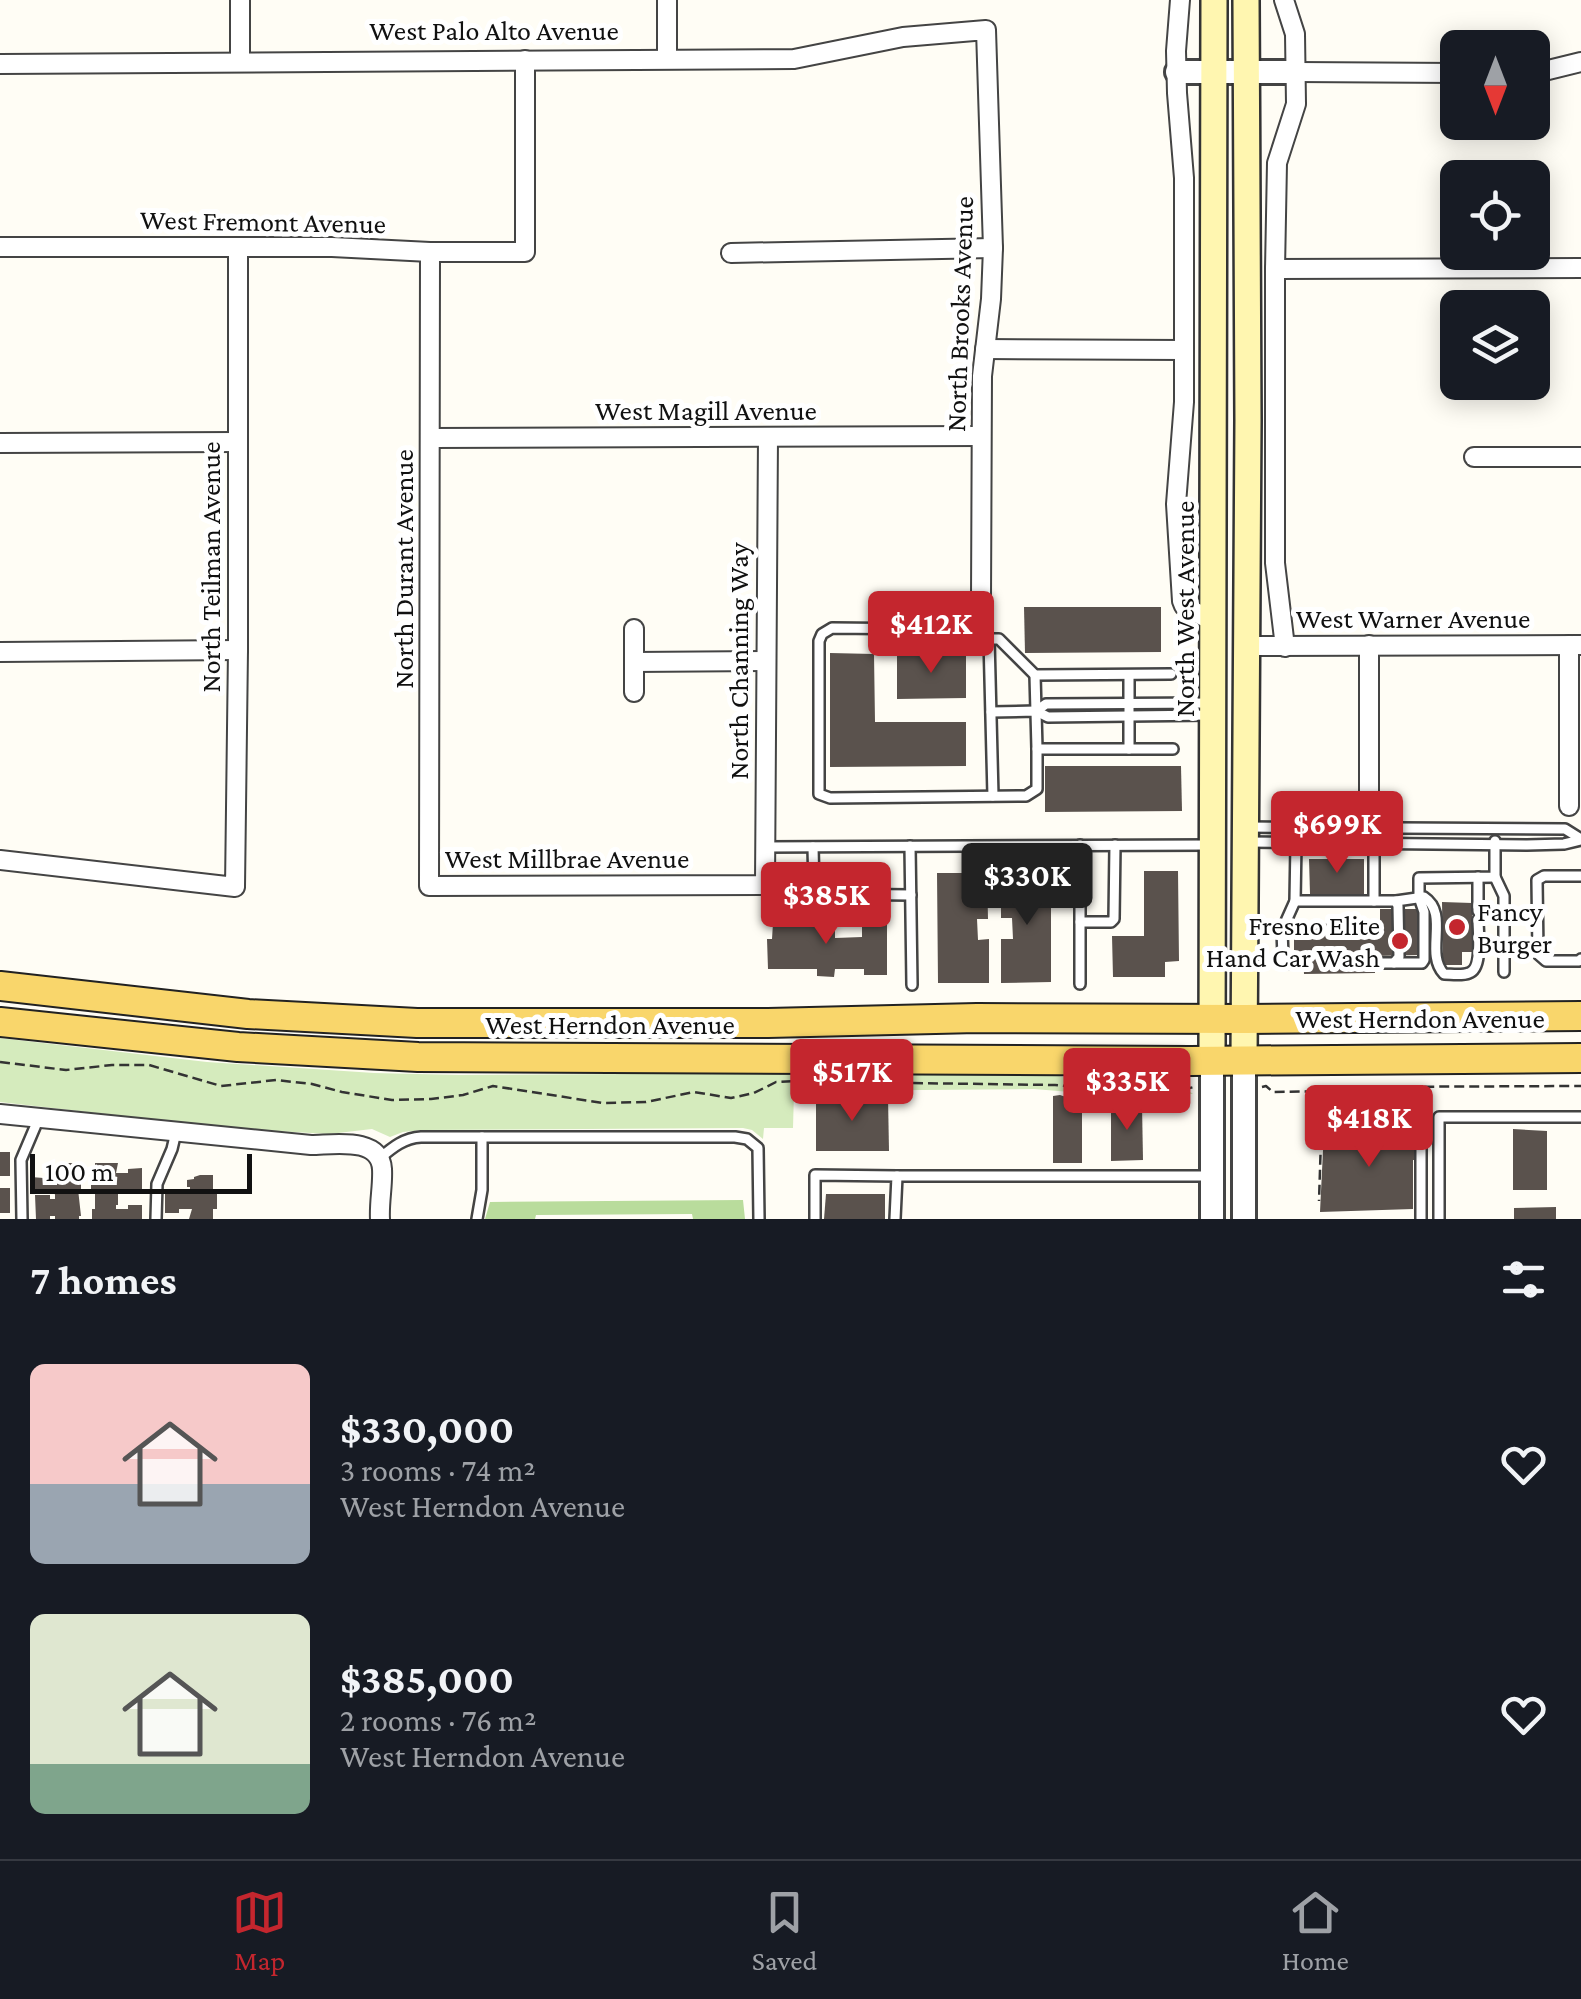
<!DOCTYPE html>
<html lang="en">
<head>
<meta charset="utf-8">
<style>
	body { margin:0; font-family:"Crimson Pro",serif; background:#20242c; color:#f1f3f6; height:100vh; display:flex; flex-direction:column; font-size:38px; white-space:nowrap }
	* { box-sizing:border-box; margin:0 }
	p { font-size:32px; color:#9ea1a6 }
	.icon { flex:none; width:55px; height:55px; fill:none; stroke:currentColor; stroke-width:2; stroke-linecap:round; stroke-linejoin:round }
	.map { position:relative; height:1219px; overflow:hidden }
	.details { display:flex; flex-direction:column; background:#171b24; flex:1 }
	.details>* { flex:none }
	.needle { width:65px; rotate:180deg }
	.tools { position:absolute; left:1440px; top:30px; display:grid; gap:20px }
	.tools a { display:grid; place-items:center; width:110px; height:110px; border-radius:15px; background:#171b24; box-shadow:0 5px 25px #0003; font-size:50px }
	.scale { position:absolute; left:30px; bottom:25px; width:222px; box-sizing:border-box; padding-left:10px; border:5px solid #111; border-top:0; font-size:28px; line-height:35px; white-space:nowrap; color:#111; -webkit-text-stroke:8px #fff; paint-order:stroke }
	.price { position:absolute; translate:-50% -85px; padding:0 22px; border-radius:10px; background:#c4262e; color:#fff; font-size:32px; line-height:65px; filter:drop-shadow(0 2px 5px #0008) }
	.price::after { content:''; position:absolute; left:50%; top:60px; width:30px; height:22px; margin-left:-15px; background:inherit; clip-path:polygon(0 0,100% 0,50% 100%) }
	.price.on { background:#222; color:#fff }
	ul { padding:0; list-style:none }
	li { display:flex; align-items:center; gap:30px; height:250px; padding:0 30px }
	li span { display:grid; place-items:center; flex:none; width:280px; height:200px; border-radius:15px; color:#555 }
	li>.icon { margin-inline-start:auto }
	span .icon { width:120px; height:120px; fill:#fffc; stroke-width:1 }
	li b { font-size:42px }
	h2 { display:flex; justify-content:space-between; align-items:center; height:120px; padding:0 30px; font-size:42px }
	.tabs { display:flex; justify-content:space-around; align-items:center; height:140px; border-top:2px solid #363941; background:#171b24; font-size:28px; color:#9ea1a6 }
	.tabs a { display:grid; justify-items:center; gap:5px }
	.tabs .on { color:#c4262e }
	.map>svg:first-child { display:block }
</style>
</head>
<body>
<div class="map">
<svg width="1581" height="1219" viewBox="0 0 1581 1219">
	<rect width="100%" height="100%" fill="#fffdf5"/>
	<!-- green -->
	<path fill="#d5ebbd" d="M0,1038L207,1062L374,1073L459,1075L833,1073L1059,1076L1097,1083H1179L1193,1094L1082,1093L1034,1089L794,1091L793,1128H764L763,1139L752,1130L743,1128L422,1130L403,1132L390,1137L372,1129L329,1134L225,1128L0,1102Z"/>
	<!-- forest -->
	<path fill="#b9dc9c" d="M743,1200L745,1219H693L692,1214L536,1215L535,1219H485L490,1202Z"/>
	<!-- building -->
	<g fill="#5a524d">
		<path d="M1024,607H1161V652L1025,653Z"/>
		<path d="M830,653L874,654L875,722H966V766L830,767Z"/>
		<path d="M897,654H966V698L897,699Z"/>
		<path d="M1045,766H1181L1182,811L1045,812Z"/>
		<path d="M1309,859H1364V894H1310Z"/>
		<path d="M1144,871H1178L1179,961L1165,962V977H1113L1112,936H1144Z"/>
		<path d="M937,873H987L988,919H977L978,940L989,939V983H938Z"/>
		<path d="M1001,873H1051V982L1001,983V939H1013L1012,918H1001Z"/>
		<path d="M1442,902L1472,903L1473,952H1462V965H1443Z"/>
		<path d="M1380,909H1421V955L1375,956V973L1304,974L1303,954H1294V931H1298V923H1375V931H1380Z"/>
		<path d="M781,915H827L828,927H835V938L862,937V924H887V975H864V969H835L834,977L817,976V969H768L767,939H772L773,923H781Z"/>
		<path d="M1060,1095L1075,1100L1076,1109H1082V1163H1053V1096Z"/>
		<path d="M888,1097L889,1151H816V1098Z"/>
		<path d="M1111,1105H1142L1143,1160L1111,1161Z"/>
		<path d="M1348,1129L1413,1131V1137H1426V1160H1413V1209L1320,1212L1324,1130Z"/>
		<path d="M1513,1129L1547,1131V1190H1513Z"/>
		<rect x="0" y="1152" width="10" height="24"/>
		<path d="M66,1163H78V1182H81V1189H78L81,1216H79V1219H55V1216H50V1219H36L35,1195H50V1199H55V1195L54,1189L31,1190V1177L56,1179V1175H52V1168L59,1167V1165Z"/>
		<path d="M95,1163H118L116,1173H128V1169L142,1168V1193H128V1189H116V1193H118V1205H116V1209H128V1205H142V1219H92V1209H95V1189H91V1173H95Z"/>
		<path d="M200,1175H213V1194L217,1193V1209H213V1219H189L192,1209H179V1213H165V1189L190,1191V1187H187V1180L194,1179V1177Z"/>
		<rect x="0" y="1188" width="10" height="25"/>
		<path d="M826,1194H885V1219H824Z"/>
		<path d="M1556,1207V1219H1514V1208Z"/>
	</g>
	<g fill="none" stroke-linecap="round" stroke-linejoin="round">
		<!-- service casing -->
		<g stroke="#444" stroke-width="14">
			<g id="service">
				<path d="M981,600L982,639H942L928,629L832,628L822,634L819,641V794L830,798L1026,796L1037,789V749H1173"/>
				<path d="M982,639H999L1035,675L1171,674"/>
				<path d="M989,639L993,796"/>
				<path d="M1035,675L1037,749"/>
				<path d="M1129,675V749"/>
				<path d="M1036,711L1046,704L1211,703"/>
				<path d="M991,712L1036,711L1048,717L1211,715"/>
				<path d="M1247,827L1565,829L1581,839"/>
				<path d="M1374,828V901"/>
				<path d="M1248,842L1527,845L1564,844L1581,840"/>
				<path d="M1296,843L1295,901L1282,930L1283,957L1291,964H1305"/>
				<path d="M910,846L912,985"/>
				<path d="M766,847L1210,845"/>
				<path d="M813,847L814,889L817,894L911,895"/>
				<path d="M1581,876H1544L1537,880L1538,954L1546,961H1579L1581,959"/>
				<path d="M1478,877V911"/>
				<path d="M1495,877L1504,896V972"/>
				<path d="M1295,901H1396L1424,897C1450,914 1424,953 1444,974C1451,974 1462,976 1469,973C1483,969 1478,932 1478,920"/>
				<path d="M1080,922H1111L1114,919L1115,845"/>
				<path d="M1376,963H1422L1424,960V912L1419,897V878L1495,877V841"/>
				<path d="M1394,963L1399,957L1398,906L1396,901"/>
				<path d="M1080,984V845"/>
				<path d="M1421,1114V1219"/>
				<path d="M380,1158C393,1147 404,1138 421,1137H735L747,1139L758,1148L759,1219"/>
				<path d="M897,1176H1209"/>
				<path d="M22,1219L21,1160L38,1120"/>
				<path d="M156,1219L157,1184L172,1149L176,1132"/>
				<path d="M477,1219L482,1190V1137"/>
				<path d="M815,1219V1175L897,1176L895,1219"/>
				<path d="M1439,1219V1117H1581"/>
			</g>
		</g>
		<!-- minor casing -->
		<g stroke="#444" stroke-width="22">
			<g id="minor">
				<path d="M240,0V61"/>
				<path d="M1180,0L1176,51L1177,93L1184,178V402L1176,504L1182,601L1184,606L1212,621"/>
				<path d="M1284,0L1295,34L1296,104L1277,163L1275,269V563L1285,647"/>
				<path d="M667,59V0"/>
				<path d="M0,64L794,59L903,37L986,30L993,248L991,299L982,376L981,600"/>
				<path d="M1296,72L1458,73"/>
				<path d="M1532,74L1581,62"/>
				<path d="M0,247H332L430,252H525V60"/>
				<path d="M430,252L429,886L765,885L768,437"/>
				<path d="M731,253L993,248"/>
				<path d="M1275,269L1581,268"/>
				<path d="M985,349L1184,350"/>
				<path d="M431,438L981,436"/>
				<path d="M0,443L238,442"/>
				<path d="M1474,457H1581"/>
				<path d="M634,629V692"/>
				<path d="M1369,645V802"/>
				<path d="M1569,645V806"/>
				<path d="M1245,646L1581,645"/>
				<path d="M0,652L238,650"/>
				<path d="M634,662L766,661"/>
				<path d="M0,860L235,887L238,650V247"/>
				<path d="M0,1114L311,1145C333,1145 380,1136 382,1169C383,1185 379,1202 380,1219"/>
			</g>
		</g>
		<!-- tertiary casing -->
		<g stroke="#444" stroke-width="28">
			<g id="tertiary">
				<path d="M1177,72H1296"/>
				<path d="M1212,1060V1219"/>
				<path d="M1244,1060V1219"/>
			</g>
		</g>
		<!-- secondary casing -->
		<g stroke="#333" stroke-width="30">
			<g id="secondary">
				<path d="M1212,1060L1214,0"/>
				<path d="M1244,1060L1248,420L1246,0"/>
			</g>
		</g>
		<!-- primary casing -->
		<g stroke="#222" stroke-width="32">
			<g id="primary">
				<path d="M0,986L248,1014L417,1023H768L977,1018L1245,1019L1581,1016"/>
				<path d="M0,1022L238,1047L418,1057L1190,1061L1581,1058"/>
			</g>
		</g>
		<!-- path -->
		<g stroke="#333" stroke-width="2.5" stroke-dasharray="10 5" stroke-linecap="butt">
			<path d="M0,1062L66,1070L112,1065H149L221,1086L276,1080L312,1084L342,1092L392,1100L431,1099L463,1095L493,1086L603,1103L646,1102L694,1092L731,1098L754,1093L776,1082L800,1081"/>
			<path d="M838,1082L1055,1085L1103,1090H1182L1194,1087"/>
			<path d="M1262,1087L1266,1086L1273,1092L1334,1091L1353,1087L1581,1086"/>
			<path d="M1310,1130L1321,1139L1319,1201"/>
		</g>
		<!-- service -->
		<use href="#service" stroke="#fff" stroke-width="9"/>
		<!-- minor -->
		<use href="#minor" stroke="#fff" stroke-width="18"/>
		<!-- tertiary -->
		<use href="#tertiary" stroke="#fff" stroke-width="22"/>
		<!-- secondary -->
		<use href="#secondary" stroke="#fff6b0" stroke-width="25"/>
		<!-- primary -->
		<use href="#primary" stroke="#f9d66b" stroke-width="28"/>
	</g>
	<!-- markers -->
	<g fill="#c4262e" stroke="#fff" stroke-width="4">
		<circle cx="1457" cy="927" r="10"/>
		<circle cx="1400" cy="941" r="10"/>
	</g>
	<g text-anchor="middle" stroke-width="10" stroke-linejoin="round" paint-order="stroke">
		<!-- street labels -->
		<g font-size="28" fill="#111" stroke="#fff">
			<text x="494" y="40">West Palo Alto Avenue</text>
			<text transform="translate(263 221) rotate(1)" y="10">West Fremont Avenue</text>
			<text transform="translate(959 314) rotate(-88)" y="10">North Brooks Avenue</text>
			<text x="706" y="420">West Magill Avenue</text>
			<text transform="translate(210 567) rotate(-90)" y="10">North Teilman Avenue</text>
			<text transform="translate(403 569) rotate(-90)" y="10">North Durant Avenue</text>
			<text transform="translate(1184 609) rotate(-90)" y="10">North West Avenue</text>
			<text x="1413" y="628">West Warner Avenue</text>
			<text transform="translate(738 661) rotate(-90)" y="10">North Channing Way</text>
			<text x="567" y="868">West Millbrae Avenue</text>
			<text x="1420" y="1028">West Herndon Avenue</text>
			<text x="610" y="1034">West Herndon Avenue</text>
		</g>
		<!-- poi labels -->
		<g font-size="28" fill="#111" stroke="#fff" text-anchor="start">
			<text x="1477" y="921">Fancy<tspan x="1477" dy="32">Burger</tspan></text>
			<text x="1380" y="935" text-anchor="end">Fresno Elite<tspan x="1380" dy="32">Hand Car Wash</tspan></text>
		</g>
	</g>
</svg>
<div class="tools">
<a><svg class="needle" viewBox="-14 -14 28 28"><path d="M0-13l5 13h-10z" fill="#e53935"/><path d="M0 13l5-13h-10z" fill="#9ea1a6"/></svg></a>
<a><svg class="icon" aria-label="locate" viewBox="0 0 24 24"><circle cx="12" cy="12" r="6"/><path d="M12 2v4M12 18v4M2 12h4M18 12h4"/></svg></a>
<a><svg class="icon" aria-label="layers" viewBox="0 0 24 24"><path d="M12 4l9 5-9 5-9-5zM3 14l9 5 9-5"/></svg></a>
</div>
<div class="scale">100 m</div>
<b class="price" style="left:931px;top:676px">$412K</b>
<b class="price" style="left:1337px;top:876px">$699K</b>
<b class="price on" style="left:1027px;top:928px">$330K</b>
<b class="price" style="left:826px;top:947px">$385K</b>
<b class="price" style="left:852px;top:1124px">$517K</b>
<b class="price" style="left:1127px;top:1133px">$335K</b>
<b class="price" style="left:1369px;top:1170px">$418K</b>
</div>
<section class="details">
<h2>7 homes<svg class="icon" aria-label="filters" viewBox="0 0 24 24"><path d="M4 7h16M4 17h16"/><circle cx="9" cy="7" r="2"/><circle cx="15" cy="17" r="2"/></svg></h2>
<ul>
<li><span style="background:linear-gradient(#f6c9c9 60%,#9aa5b1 0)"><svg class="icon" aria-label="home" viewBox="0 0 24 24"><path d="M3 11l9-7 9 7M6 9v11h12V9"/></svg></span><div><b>$330,000</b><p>3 rooms · 74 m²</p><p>West Herndon Avenue</p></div><svg class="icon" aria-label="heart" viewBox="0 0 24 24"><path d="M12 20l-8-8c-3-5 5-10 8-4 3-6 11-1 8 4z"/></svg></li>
<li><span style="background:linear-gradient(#dfe7d0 75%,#7fa58c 0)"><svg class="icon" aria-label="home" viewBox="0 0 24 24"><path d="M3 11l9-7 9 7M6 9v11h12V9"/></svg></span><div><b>$385,000</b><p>2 rooms · 76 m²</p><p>West Herndon Avenue</p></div><svg class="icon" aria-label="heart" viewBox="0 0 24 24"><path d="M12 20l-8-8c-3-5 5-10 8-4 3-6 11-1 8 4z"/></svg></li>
</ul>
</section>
<nav class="tabs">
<a class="on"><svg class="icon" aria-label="map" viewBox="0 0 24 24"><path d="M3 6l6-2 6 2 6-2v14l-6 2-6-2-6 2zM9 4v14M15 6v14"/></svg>Map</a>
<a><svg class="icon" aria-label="saved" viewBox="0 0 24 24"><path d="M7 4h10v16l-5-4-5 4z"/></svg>Saved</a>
<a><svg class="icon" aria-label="home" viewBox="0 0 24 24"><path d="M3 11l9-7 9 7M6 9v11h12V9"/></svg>Home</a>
</nav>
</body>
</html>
